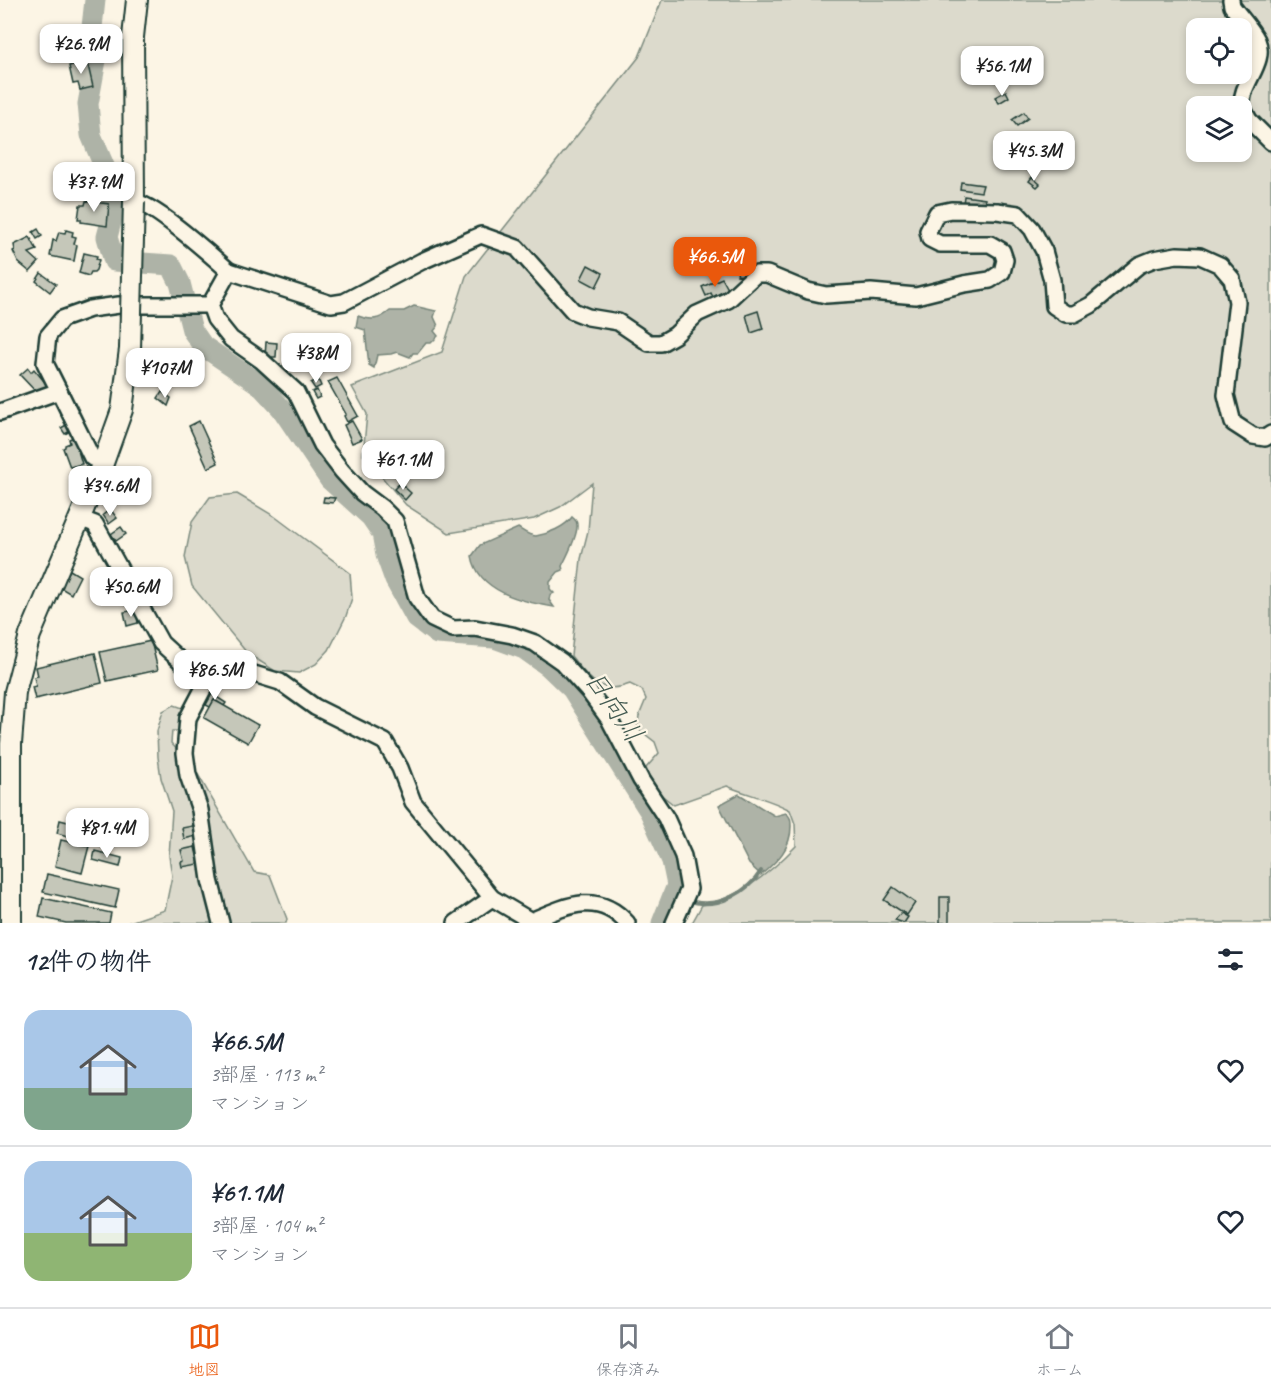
<!DOCTYPE html>
<html lang="ja">
<head>
<meta charset="utf-8">
<style>
	body { margin:0; font-family:Caveat,"Klee One",sans-serif; background:#f6f6f7; color:#1f2937; height:100vh; display:flex; flex-direction:column; font-size:22px; white-space:nowrap }
	* { box-sizing:border-box; margin:0 }
	p { font-size:20px; color:#747a83 }
	.icon { flex:none; width:33px; height:33px; fill:none; stroke:currentColor; stroke-width:2; stroke-linecap:round; stroke-linejoin:round }
	.map { position:relative; height:923px; overflow:hidden }
	.sheet { display:flex; flex-direction:column; background:#fff; flex:1 }
	.sheet>* { flex:none }
	.tools { position:absolute; left:1186px; top:18px; display:grid; gap:12px }
	.tools a { display:grid; place-items:center; width:66px; height:66px; border-radius:12px; background:#fff; box-shadow:0 3px 9px #0003; font-size:30px }
	.price { position:absolute; translate:-50% -51px; padding:0 14px; border-radius:12px; background:#fff; color:#222; font-size:20px; line-height:39px; filter:drop-shadow(0 2px 3px #0008) }
	.price::after { content:''; position:absolute; left:50%; top:36px; width:18px; height:14px; margin-left:-9px; background:inherit; clip-path:polygon(0 0,100% 0,50% 100%) }
	.price.current { background:#ea580c; color:#fff }
	ul { padding:0; list-style:none }
	li { display:flex; align-items:center; gap:18px; height:150px; padding:0 24px }
	li+li { border-top:2px solid #e0e1e3 }
	li span { display:grid; place-items:center; flex:none; width:168px; height:120px; border-radius:18px; color:#555 }
	li>.icon { margin-inline-start:auto }
	span .icon { width:72px; height:72px; fill:#fffc; stroke-width:1 }
	li b { font-size:26px }
	h2 { display:flex; justify-content:space-between; align-items:center; height:72px; padding:0 24px; font-size:26px }
	.menu { display:flex; justify-content:space-around; align-items:center; height:84px; border-top:2px solid #e0e1e3; background:#fff; font-size:16px; color:#747a83 }
	.menu a { display:grid; justify-items:center; gap:3px }
	.menu .current { color:#ea580c }
	.map>svg:first-child { display:block }
</style>
</head>
<body>
<div class="map">
<svg width="1271" height="923" viewBox="0 0 1271 923">
	<rect width="100%" height="100%" fill="#fcf5e5"/>
	<filter id="ink" filterUnits="userSpaceOnUse"><feTurbulence type="fractalNoise" baseFrequency=".0167" numOctaves="2"/><feDisplacementMap in="SourceGraphic" scale="12" xChannelSelector="R" yChannelSelector="G"/><feConvolveMatrix kernelMatrix="1 2 1 2 8 2 1 2 1" color-interpolation-filters="sRGB"/></filter>
	<g filter="url(#ink)">
		<!-- green -->
		<g fill="#dcdacc" stroke="#7e8c80" stroke-width="1.5" fill-rule="evenodd">
			<path d="M662,0H1271V923H692L702,905C738,899 771,872 796,846L795,824L790,810C770,799 748,795 727,786L674,805L654,789L646,768L659,753L655,742L637,728L639,716L646,699L642,690L630,684C599,696 588,677 571,656L581,559L588,531L592,483L560,507L534,519L449,533L406,505L363,455L367,414L352,387L442,352L466,276L639,57ZM1197,28H1242V74H1197ZM1197,106H1242V152H1197Z"/>
			<path d="M237,494L274,516L350,573L352,598L346,616L329,650L316,664L299,673L275,671L247,653L192,586L185,557L192,522L210,497Z"/>
			<path d="M174,705L186,709L190,726L178,731H172L171,743L196,771L254,872L270,875L287,919L286,923H127L165,910L172,876L169,856L172,811L161,778L158,757L157,731L163,711Z"/>
		</g>
		<!-- water -->
		<g fill="#aeb3a7" stroke="#758479" stroke-width="1.5">
			<path d="M414,306L436,311L434,317L438,326L434,331L438,336L431,343H426L418,353H413L410,357L397,352L391,354L377,355L374,368L369,365L365,330L356,327L358,316C372,321 379,320 390,311H404Z"/>
			<path d="M572,517C575,520 577,520 577,525C578,535 566,558 562,566L563,570L558,572L550,582V589L554,593L550,595L549,600L554,607C523,602 478,592 472,556L480,545L518,528C523,531 529,536 536,536C548,534 565,527 572,517Z"/>
			<path d="M739,794L775,816L786,813C791,817 791,820 791,826C791,849 777,861 761,875L749,864L719,805Z"/>
		</g>
		<g fill="none" stroke-linecap="round" stroke-linejoin="round">
			<!-- stream -->
			<path stroke="#758479" stroke-width="4" d="M694,902C719,908 748,892 761,871"/>
			<!-- river -->
			<path stroke="#aeb3a7" stroke-width="21" d="M95,0L92,27L96,60L88,104L91,135L112,185L113,214L107,237L114,261L171,265L180,283L192,330L203,346L259,384L282,409L330,480L371,517L382,533L386,555L395,580L416,618L437,634L494,638L524,649L548,666L572,689L650,812L672,861L677,885L662,923"/>
		</g>
		<!-- building -->
		<g fill="#c5c7b9" stroke="#1f3d34" stroke-width="1.5">
			<path d="M79,54H91V60L76,64V61H78Z"/>
			<path d="M87,61L93,87L80,90L78,83L73,84L69,66Z"/>
			<path d="M1006,91L1009,97L999,103L995,97Z"/>
			<path d="M1024,112L1028,118L1017,126L1012,120Z"/>
			<path d="M1032,177L1040,184L1037,187L1029,181Z"/>
			<path d="M961,182L983,185L981,192L960,189Z"/>
			<path d="M964,196L985,199L984,207L963,204Z"/>
			<path d="M86,201L109,204L107,226L81,222V219H78L80,205H85Z"/>
			<path d="M38,229L42,236L37,239L33,232Z"/>
			<path d="M66,230L73,232L72,236L76,237L74,244L77,245L74,261L50,256L53,240L56,241L59,232L65,233Z"/>
			<path d="M30,237L37,250L29,253L39,262L30,272L18,262L13,251L15,250L14,245Z"/>
			<path d="M84,253L97,256L96,259L99,260L96,270L94,272H91L89,276L79,273Z"/>
			<path d="M588,265L603,273L596,287L581,279Z"/>
			<path d="M738,270L746,271L745,276L737,275Z"/>
			<path d="M41,273L56,284L50,292L36,281Z"/>
			<path d="M722,278L728,289L713,297L711,293L706,296L702,287Z"/>
			<path d="M758,311L763,329L751,333L746,315Z"/>
			<path d="M266,342L277,343L276,357H265Z"/>
			<path d="M28,368L31,372L34,369L48,386L38,394L20,375Z"/>
			<path d="M337,378L358,416L347,422L344,416L346,414L328,382Z"/>
			<path d="M318,379L321,386L315,389L311,383Z"/>
			<path d="M317,390L320,397L316,399L312,392Z"/>
			<path d="M162,392L171,398L168,406L158,398Z"/>
			<path d="M199,421L218,463L208,468L189,426Z"/>
			<path d="M352,421L362,439L352,443L344,425Z"/>
			<path d="M68,424L72,430L65,434L61,428Z"/>
			<path d="M74,437L82,464L70,467L63,448L65,447V445L70,443L69,439Z"/>
			<path d="M80,467H86L85,475L80,474Z"/>
			<path d="M400,483L411,493L405,500L394,489Z"/>
			<path d="M324,497L335,498L333,503L323,502Z"/>
			<path d="M110,509L117,518L109,524L103,515Z"/>
			<path d="M121,527L126,534L116,541L111,534Z"/>
			<path d="M70,570L80,576L71,594L61,588Z"/>
			<path d="M136,610L138,623L127,626L124,612Z"/>
			<path d="M151,641L158,670L107,681L100,652Z"/>
			<path d="M95,653L102,683L35,699L32,687L36,686L34,677L38,676L36,667Z"/>
			<path d="M212,694L226,703L224,706L214,700L210,707L206,705Z"/>
			<path d="M214,700L258,725L248,743L204,718Z"/>
			<path d="M60,820L92,828L88,842L57,833Z"/>
			<path d="M197,825L200,835L184,839L182,828Z"/>
			<path d="M61,840L89,846L82,873L55,866Z"/>
			<path d="M195,847L199,864L182,867L181,862L184,861L181,850Z"/>
			<path d="M95,851L122,858L120,867L93,860Z"/>
			<path d="M47,874L119,890L115,908L43,892Z"/>
			<path d="M893,887L915,903L907,915L884,900Z"/>
			<rect x="940" y="897" width="9" height="26"/>
			<path d="M43,898L111,913L109,923H66L39,917Z"/>
			<path d="M901,913L908,917L904,923L895,920Z"/>
		</g>
		<g fill="none" stroke-linecap="round" stroke-linejoin="round">
			<!-- minor casing -->
			<g stroke="#1f3d34" stroke-width="20">
				<g id="minor">
					<path d="M1231,0L1232,6C1240,17 1251,28 1257,40C1267,63 1240,83 1242,106"/>
					<path d="M1242,107L1249,120L1271,142"/>
					<path d="M229,271L331,304L344,302L422,261L481,235L517,248L573,311L588,317L618,322L649,343H661L675,335L697,314L728,300L756,274H767L808,291L826,295L871,292L916,296L964,284L990,280L1002,272L1005,260L1002,251L990,244H940L930,239L928,231L937,213L951,210L997,211L1018,214L1032,229L1044,251L1052,280L1054,306L1066,314H1074L1091,305L1139,265L1154,259L1177,255L1200,256L1220,265L1232,279L1237,302L1226,395L1233,423L1253,436L1265,438L1271,434"/>
					<path d="M210,305L215,319L231,339L261,360L296,392L322,445L342,471L362,493L382,508L395,521L417,598L432,619L453,629L475,628L512,635L535,643L562,662L590,693L609,719L641,780L666,818L683,856L689,889L674,923"/>
					<path d="M59,391L92,458L103,463"/>
					<path d="M0,412L59,391L45,363L48,336L62,319L90,309L119,305H210L229,271C213,257 152,202 134,202"/>
					<path d="M79,518L95,524L161,643L186,666L210,676L241,670L280,682L315,707L385,742L400,768L413,802L492,898L531,921C566,906 598,890 627,923"/>
					<path d="M210,676L188,718L185,753L188,775L200,810L210,880L221,923"/>
					<path d="M456,923L492,898"/>
				</g>
			</g>
			<!-- major casing -->
			<g stroke="#1f3d34" stroke-width="24">
				<g id="major">
					<path d="M134,202L133,37L137,0"/>
					<path d="M11,923V744L15,692L30,635L103,463L122,410L130,349"/>
				</g>
			</g>
			<!-- minor -->
			<use href="#minor" stroke="#fcf5e5" stroke-width="15"/>
			<!-- major -->
			<use href="#major" stroke="#fcf5e5" stroke-width="20"/>
			<!-- major-bridge casing -->
			<g stroke="#1f3d34" stroke-width="24" stroke-linecap="butt">
				<path id="major-bridge" d="M130,349L134,202"/>
			</g>
			<!-- major-bridge -->
			<use href="#major-bridge" stroke="#fcf5e5" stroke-width="20"/>
		</g>
	</g>
	<g text-anchor="middle" stroke-width="4.5" stroke-linejoin="round" paint-order="stroke">
		<!-- water labels -->
		<g font-size="27" font-style="italic" fill="#435a51" stroke="#fcf5e5">
			<text transform="translate(614 706) rotate(55)" y="9">日向川</text>
		</g>
	</g>
</svg>
<div class="tools">
<a><svg class="icon" aria-label="locate" viewBox="0 0 24 24"><circle cx="12" cy="12" r="6"/><path d="M12 2v4M12 18v4M2 12h4M18 12h4"/></svg></a>
<a><svg class="icon" aria-label="layers" viewBox="0 0 24 24"><path d="M12 4l9 5-9 5-9-5zM3 14l9 5 9-5"/></svg></a>
</div>
<b class="price" style="left:81px;top:75px">¥26.9M</b>
<b class="price" style="left:1002px;top:97px">¥56.1M</b>
<b class="price" style="left:1034px;top:182px">¥45.3M</b>
<b class="price" style="left:94px;top:213px">¥37.9M</b>
<b class="price current" style="left:715px;top:288px">¥66.5M</b>
<b class="price" style="left:316px;top:384px">¥38M</b>
<b class="price" style="left:165px;top:399px">¥107M</b>
<b class="price" style="left:403px;top:491px">¥61.1M</b>
<b class="price" style="left:110px;top:517px">¥34.6M</b>
<b class="price" style="left:131px;top:618px">¥50.6M</b>
<b class="price" style="left:215px;top:701px">¥86.5M</b>
<b class="price" style="left:107px;top:859px">¥81.4M</b>
</div>
<section class="sheet">
<h2>12件の物件<svg class="icon" aria-label="filters" viewBox="0 0 24 24"><path d="M4 7h16M4 17h16"/><circle cx="9" cy="7" r="2"/><circle cx="15" cy="17" r="2"/></svg></h2>
<ul>
<li><span style="background:linear-gradient(#a9c7e8 65%,#7fa58c 0)"><svg class="icon" aria-label="home" viewBox="0 0 24 24"><path d="M3 11l9-7 9 7M6 9v11h12V9"/></svg></span><div><b>¥66.5M</b><p>3部屋 · 113 m²</p><p>マンション</p></div><svg class="icon" aria-label="heart" viewBox="0 0 24 24"><path d="M12 20l-8-8c-3-5 5-10 8-4 3-6 11-1 8 4z"/></svg></li>
<li><span style="background:linear-gradient(#a9c7e8 60%,#8fb573 0)"><svg class="icon" aria-label="home" viewBox="0 0 24 24"><path d="M3 11l9-7 9 7M6 9v11h12V9"/></svg></span><div><b>¥61.1M</b><p>3部屋 · 104 m²</p><p>マンション</p></div><svg class="icon" aria-label="heart" viewBox="0 0 24 24"><path d="M12 20l-8-8c-3-5 5-10 8-4 3-6 11-1 8 4z"/></svg></li>
</ul>
</section>
<nav class="menu">
<a class="current"><svg class="icon" aria-label="map" viewBox="0 0 24 24"><path d="M3 6l6-2 6 2 6-2v14l-6 2-6-2-6 2zM9 4v14M15 6v14"/></svg>地図</a>
<a><svg class="icon" aria-label="saved" viewBox="0 0 24 24"><path d="M7 4h10v16l-5-4-5 4z"/></svg>保存済み</a>
<a><svg class="icon" aria-label="home" viewBox="0 0 24 24"><path d="M3 11l9-7 9 7M6 9v11h12V9"/></svg>ホーム</a>
</nav>
</body>
</html>
